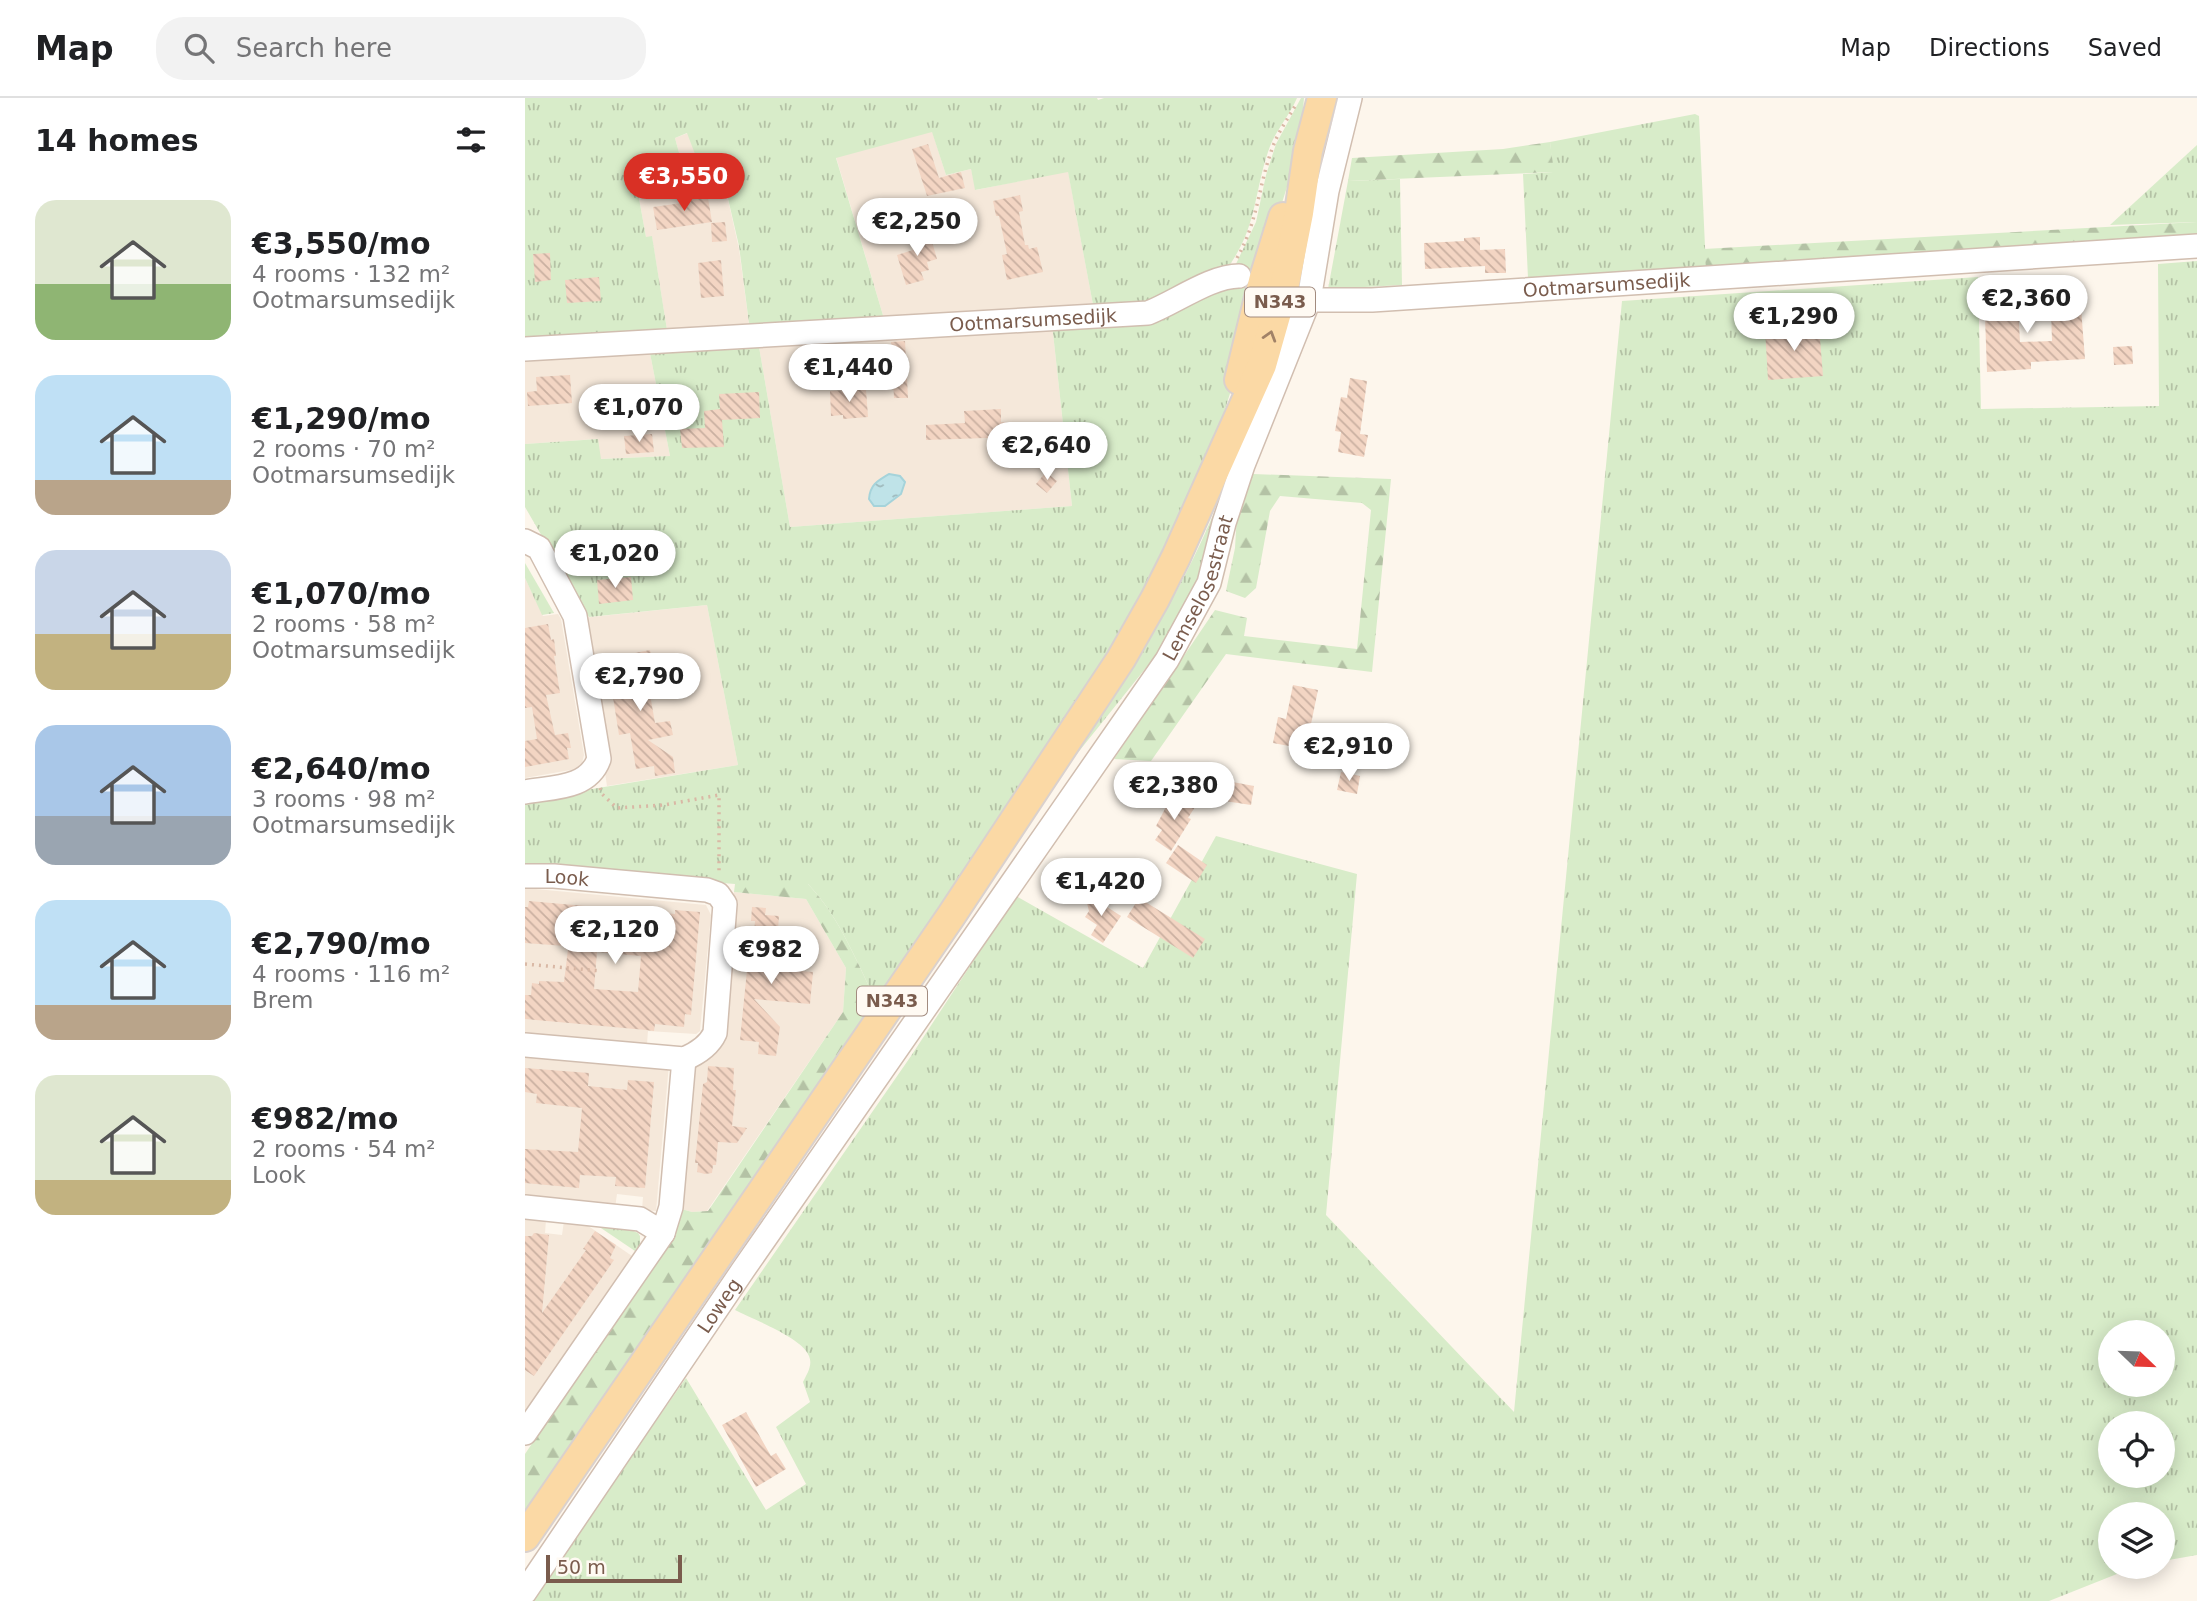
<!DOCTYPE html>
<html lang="en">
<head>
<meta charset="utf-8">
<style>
	body { margin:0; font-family:"DejaVu Sans",sans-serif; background:#f2f2f2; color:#202124; height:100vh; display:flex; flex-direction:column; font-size:26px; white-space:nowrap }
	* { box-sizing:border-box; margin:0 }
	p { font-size:23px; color:#757577 }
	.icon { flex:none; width:38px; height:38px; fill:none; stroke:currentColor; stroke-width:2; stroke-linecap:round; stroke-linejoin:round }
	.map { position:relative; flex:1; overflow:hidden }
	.sheet { display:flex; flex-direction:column; background:#fff; width:525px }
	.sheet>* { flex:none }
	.needle { width:46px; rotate:113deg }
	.buttons { position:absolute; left:1573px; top:1222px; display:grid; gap:14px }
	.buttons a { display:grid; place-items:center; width:77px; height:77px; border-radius:50%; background:#fff; box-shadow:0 4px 18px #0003; font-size:35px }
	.scale { position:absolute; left:21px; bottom:18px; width:136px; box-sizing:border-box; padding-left:7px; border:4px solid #7a5c4d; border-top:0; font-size:19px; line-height:24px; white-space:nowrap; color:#7a5c4d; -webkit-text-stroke:5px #fffaf3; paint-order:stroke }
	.price { position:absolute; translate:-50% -60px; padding:0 16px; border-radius:24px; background:#fff; color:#222; font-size:23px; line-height:46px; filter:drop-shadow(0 2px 4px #0008) }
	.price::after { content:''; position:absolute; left:50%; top:42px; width:21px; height:16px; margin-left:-10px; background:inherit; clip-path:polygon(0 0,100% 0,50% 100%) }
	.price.active { background:#d93025; color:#fff }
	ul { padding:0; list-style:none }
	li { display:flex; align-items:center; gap:21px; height:175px; padding:0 35px }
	li span { display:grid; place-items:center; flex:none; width:196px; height:140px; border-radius:21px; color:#555 }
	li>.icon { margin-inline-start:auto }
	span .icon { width:84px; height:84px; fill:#fffc; stroke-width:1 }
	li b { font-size:30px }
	h2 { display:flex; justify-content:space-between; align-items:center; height:84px; padding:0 35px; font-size:30px }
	header { display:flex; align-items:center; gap:42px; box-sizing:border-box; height:98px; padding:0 35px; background:#fff; border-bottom:2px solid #e0e0e0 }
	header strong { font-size:33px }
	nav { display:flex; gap:38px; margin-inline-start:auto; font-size:24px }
	.search { width:490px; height:63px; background:#f2f2f2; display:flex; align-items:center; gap:18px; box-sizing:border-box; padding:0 24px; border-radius:28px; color:#757577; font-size:26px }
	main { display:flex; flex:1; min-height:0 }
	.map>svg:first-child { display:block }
</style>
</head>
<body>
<header>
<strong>Map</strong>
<div class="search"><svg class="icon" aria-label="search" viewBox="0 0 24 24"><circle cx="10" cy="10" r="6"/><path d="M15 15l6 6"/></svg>Search here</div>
<nav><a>Map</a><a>Directions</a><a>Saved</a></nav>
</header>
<main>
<section class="sheet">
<h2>14 homes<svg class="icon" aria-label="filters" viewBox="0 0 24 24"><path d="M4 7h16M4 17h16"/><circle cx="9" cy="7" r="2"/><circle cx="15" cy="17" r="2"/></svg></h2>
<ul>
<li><span style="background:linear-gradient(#dfe7d0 60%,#8fb573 0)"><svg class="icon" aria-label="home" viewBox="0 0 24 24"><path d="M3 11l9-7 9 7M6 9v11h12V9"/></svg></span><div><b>€3,550/mo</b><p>4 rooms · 132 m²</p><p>Ootmarsumsedijk</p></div></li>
<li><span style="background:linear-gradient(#bfe0f5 75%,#b9a48a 0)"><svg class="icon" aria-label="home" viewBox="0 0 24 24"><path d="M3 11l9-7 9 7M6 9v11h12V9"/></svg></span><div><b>€1,290/mo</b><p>2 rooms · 70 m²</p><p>Ootmarsumsedijk</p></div></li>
<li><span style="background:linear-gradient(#c9d6e8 60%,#c2b280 0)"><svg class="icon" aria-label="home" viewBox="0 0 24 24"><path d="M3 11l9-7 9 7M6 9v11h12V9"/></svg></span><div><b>€1,070/mo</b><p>2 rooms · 58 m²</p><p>Ootmarsumsedijk</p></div></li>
<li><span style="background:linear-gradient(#a9c7e8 65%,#9aa5b1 0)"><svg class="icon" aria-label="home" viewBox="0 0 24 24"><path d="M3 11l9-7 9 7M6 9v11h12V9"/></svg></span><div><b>€2,640/mo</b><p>3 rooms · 98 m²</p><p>Ootmarsumsedijk</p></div></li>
<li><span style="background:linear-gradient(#bfe0f5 75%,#b9a48a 0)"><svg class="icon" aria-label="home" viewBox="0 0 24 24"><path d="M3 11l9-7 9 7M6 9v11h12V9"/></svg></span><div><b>€2,790/mo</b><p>4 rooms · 116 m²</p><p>Brem</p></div></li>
<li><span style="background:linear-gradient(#dfe7d0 75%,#c2b280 0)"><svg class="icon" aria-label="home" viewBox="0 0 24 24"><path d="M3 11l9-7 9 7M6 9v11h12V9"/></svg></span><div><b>€982/mo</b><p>2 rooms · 54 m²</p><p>Look</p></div></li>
</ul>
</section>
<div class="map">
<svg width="1672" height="1503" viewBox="0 0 1672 1503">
	<defs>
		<pattern id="grass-tufts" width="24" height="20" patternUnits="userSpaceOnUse" patternTransform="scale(1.75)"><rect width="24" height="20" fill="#d8ecc9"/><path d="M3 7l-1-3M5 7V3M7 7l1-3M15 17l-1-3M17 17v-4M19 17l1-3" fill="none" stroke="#b4c2a5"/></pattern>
		<pattern id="forest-firs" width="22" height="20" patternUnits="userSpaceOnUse" patternTransform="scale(1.75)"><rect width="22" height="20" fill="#d8ecc9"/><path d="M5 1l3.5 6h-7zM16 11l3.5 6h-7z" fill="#b4c2a5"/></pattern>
		<pattern id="water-ripples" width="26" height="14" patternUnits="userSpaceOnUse" patternTransform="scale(1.75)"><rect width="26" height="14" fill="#bfe3e8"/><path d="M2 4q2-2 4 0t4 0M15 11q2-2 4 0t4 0" fill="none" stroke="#a0bbbe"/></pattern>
		<pattern id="building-back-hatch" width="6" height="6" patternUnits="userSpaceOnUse" patternTransform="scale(1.75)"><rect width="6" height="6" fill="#f3d5c3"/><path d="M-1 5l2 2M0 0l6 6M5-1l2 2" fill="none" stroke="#cab0a1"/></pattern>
	</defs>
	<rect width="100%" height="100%" fill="#fdf6ec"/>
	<!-- residential -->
	<g fill="#f5e8da">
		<path d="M407,33L421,77L446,71L451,92L543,73L569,212L360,224L311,59Z"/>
		<path d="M163,35L194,61L214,151L225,233L143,238L127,139H121L109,73L156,62L150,40Z"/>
		<path d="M527,226L547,408L265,429L233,243Z"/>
		<path d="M124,250L145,358L75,361L72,341L0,346V257Z"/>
		<path d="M0,480L18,518L33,516L36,521L59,657L57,665L51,671L0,680Z"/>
		<path d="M182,507L213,667L82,688L57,520Z"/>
		<path d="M0,790L181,807L186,817L175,933L171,936L123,933L122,946L0,935Z"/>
		<path d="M209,794L281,801L321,870L318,914L182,1113L167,1114L153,1110L167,971L197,935Z"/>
		<path d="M0,953L144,966L131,1113L117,1112L118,1099L92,1096L90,1110L0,1102Z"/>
		<path d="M0,1120L21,1122L20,1135L37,1137L39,1123L59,1125L107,1158L0,1313Z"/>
	</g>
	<!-- grass -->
	<g fill="url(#grass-tufts)" fill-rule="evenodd">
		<path d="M0,0H572L573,2L579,0H772C764,19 749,34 743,54C728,99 732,132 700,173L641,202L569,212L543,74L450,92L446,71L421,77L407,34L311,60L360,224L225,233L214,148L194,62L180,64L170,56L162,35L150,40L156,62L109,73L121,139L127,138L143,238L0,246Z"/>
		<path d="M776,0H779L776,33L767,73L734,178L721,175L710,168L731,124L741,77L751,46Z"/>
		<path d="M1170,16L1174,18L1181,170L1003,180L998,76L1028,74L1025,44Z"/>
		<path d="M1672,47V124L1585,127Z"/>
		<path d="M875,81L877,187L803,191L823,83Z"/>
		<path d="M1672,163V1457L1638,1463V1416H1586V1468H1612L1524,1503H5L161,1280L241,1412L281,1386L251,1329L285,1304L278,1284C282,1276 288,1267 284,1258C278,1240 227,1221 210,1212L386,958L491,798L618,870L691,738L832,776L801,1117L989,1314L1097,203L1453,179L1456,311L1634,308L1633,166ZM1586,1234H1638V1286H1586ZM1586,1325H1638V1377H1586Z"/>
		<path d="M721,183L732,186L709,283L688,349L599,537L353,907C332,865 316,821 283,786H210L0,769V702L213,667L182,507L64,519L0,409V346L73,341L76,361L145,358L124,250L233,243L265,429L547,408L527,226L675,197Z"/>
		<path d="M703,379L675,483L658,515L628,561L551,657C609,569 667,479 703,379Z"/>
		<path d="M0,465L29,515L17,517L0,480Z"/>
		<path d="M70,1126L101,1130L113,1135L115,1138V1146L110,1153Z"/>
	</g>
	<!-- forest -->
	<g fill="url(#forest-firs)">
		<path d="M1025,44L1029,74L823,83L827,60L978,51Z"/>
		<path d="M1672,124V141L1181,170L1179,151Z"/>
		<path d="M728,376L866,381L847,574L701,556L626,663L589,661L690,512L722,520L719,538L832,551L846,412L837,405L755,398L745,413L731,490L720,500L701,493L710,450L712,416Z"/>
		<path d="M210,786H283C316,821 332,865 353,907L0,1417V1356L16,1332V1324L24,1321L56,1274V1266L63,1264L94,1218L153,1110L167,1114L183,1113L318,914L321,870L281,801L209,794Z"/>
	</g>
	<!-- water -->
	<path fill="url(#water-ripples)" stroke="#a5d3da" stroke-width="2" d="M364,376L375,378L380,384L376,396L360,408H349L344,401C345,387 352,383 364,376Z"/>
	<!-- building -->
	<g fill="url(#building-back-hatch)" fill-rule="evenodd">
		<path d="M403,46L414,80L436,74L440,90L402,98L387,51Z"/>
		<path d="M193,68L198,84L178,89L173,73Z"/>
		<path d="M182,94L187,124L132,132L128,109L165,104V99Z"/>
		<path d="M495,97L498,113L494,114L500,147H503L504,151L512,149L518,174L482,182L477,157L482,156L474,118H471L468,103Z"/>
		<path d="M200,124L202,143L187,144L186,125Z"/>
		<path d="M404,133L412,161L402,164L404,172L396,174L399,182L381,187L372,157L388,152L384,139Z"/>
		<path d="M955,139V152L980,151L981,175H960V168L900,171L899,145L939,143V140Z"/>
		<path d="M25,155L26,182L10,184L8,156Z"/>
		<path d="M196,162L199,198L176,200L173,165Z"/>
		<path d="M74,179L76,203L42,205L40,182Z"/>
		<path d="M1492,189L1495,244L1527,243L1526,212L1556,210L1560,261L1506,264V271L1462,274L1459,191Z"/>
		<path d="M1294,228L1298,278L1243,282L1240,231Z"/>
		<path d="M380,243L383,300H369L366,244Z"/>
		<path d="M1607,248L1608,266L1589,267L1588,249Z"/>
		<path d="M45,277L47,305L3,308L2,294L12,293L11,279Z"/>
		<path d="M825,280L842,283L835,336L843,337L839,359L813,354L816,334L810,333L816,299L822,300Z"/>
		<path d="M341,291L343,319L318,321V317L306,318L305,293Z"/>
		<path d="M234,294L235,320L197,322L199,349L157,350L155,331L180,330L179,313L195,311L194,296Z"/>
		<path d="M88,295L90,317L63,319L61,297Z"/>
		<path d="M476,311V324L490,325L491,339L401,342V327L440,325L439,313Z"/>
		<path d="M127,336L129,354L101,356L99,338Z"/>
		<path d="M521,374L532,383L522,395L511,386Z"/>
		<path d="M106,479L108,502L74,506L72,482Z"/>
		<path d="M23,526L26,542L29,541L31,558H29L35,595L21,597L30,637L43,635L46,650H42L44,661L0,669V643L12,641L7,609L0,610V530Z"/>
		<path d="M125,552L128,566L120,568L130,625L145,623L148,637L123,642L148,659L150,675L130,678L129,668L111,671L105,635L94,637L83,568L101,565L100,557Z"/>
		<path d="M768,587L793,592L786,626L795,628L790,653L748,645L753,619L761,621Z"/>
		<path d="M816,674L835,678L832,696L812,692Z"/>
		<path d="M697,682L729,688L726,707L693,702Z"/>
		<path d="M652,697L670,709L663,720L666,721L646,753L630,742L637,732L631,728L642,707L644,708Z"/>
		<path d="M653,747L682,767L671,785L641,765Z"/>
		<path d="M559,794L596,818L578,845L566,837L572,827L560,819L564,813Z"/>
		<path d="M614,800L680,841L668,860L602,819Z"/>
		<path d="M4,803L150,816V812L175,814L166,917L160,916L159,929L130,926L129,933L121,932L0,921V897H6L7,885L14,886V883L39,884L43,851H40V848L0,845V809H3ZM72,854L116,858L113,894L69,891Z"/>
		<path d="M227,809L241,810L240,817L254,818L253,831L265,832L262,872L288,874L285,906L229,901L255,929L251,958L233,956L234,944L215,942L222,872L239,873V870L246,871L249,838L229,836L230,823H226Z"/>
		<path d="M183,968L209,970L208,992H211L207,1028L222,1030L212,1045L193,1044L191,1067H188L187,1075L180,1076L172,1074L173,1065H170L178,986L182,984Z"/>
		<path d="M0,970L64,975L63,988L102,992L103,982L129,984L120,1090L90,1088L91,1079L55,1077L54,1090L0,1085V1051L53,1054L57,1010L11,1005L12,996L0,994Z"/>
		<path d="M70,1133L91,1147L85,1160L89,1162L9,1278L0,1272V1138H7L9,1135L24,1137L17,1215L61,1152L58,1151Z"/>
		<path d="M221,1314L246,1358L251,1355L261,1371L231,1389L197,1327Z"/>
	</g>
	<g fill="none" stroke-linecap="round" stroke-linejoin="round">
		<!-- minor casing -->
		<g stroke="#d1beb0" stroke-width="26">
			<g id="minor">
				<path id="s1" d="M784,202H847L1672,148"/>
				<path id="s2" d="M0,251L623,215C651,204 686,178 714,178"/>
				<path d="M0,443L14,450L50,518L74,661C63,691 28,689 0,694"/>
				<path id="s3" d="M0,778H29L182,792L193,796L200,806L190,935C184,948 171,956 159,961L0,947"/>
				<path d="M0,1109L115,1121L138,1135L146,1109L159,961"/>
				<path d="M0,1335L138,1135"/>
				<path id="s4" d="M0,1494L218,1172L642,562L684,485L699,425L718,367L784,202L802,93L825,0"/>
			</g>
		</g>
		<!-- major casing -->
		<g stroke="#dad1cd" stroke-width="32">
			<g id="major">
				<path d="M714,282L738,183L758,119"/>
				<path d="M0,1439L426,818L596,561L630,501L651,459L737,267L760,186L774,115L783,53L797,0"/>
			</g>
		</g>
		<!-- path -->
		<g stroke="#d9b8a5" stroke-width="3.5" stroke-dasharray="2 5" stroke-linecap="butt">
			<path d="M712,160C733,123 733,90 747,51C752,36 762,22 770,8"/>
			<path d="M75,690L77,696L92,710L139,707L194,697V776"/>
			<path d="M0,866L76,873"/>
		</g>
		<!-- minor -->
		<use href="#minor" stroke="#fff" stroke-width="23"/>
		<!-- major -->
		<use href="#major" stroke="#fbd9a5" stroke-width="28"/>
	</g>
	<!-- one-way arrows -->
	<defs><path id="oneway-chevron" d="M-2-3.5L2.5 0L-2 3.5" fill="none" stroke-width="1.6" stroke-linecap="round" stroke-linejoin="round" transform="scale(1.75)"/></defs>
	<use stroke="#a18267" href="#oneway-chevron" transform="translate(745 238) rotate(-73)"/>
	<g text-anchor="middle" stroke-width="6" stroke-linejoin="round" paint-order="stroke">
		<!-- shield labels -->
		<g fill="#fffaf3" stroke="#a28b7f" stroke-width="2">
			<rect x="720" y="189.5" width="70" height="29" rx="5"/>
			<rect x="332" y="888.5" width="70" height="29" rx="5"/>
		</g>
		<g font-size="18" font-weight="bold" fill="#7a5c4d">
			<text x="755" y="210">N343</text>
			<text x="367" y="909">N343</text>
		</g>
		<!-- street labels -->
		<g font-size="19" fill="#7a5c4d" stroke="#fffaf3">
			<text dy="7" stroke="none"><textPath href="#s1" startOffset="298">Ootmarsumsedijk</textPath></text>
			<text dy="7" stroke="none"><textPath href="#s2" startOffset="509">Ootmarsumsedijk</textPath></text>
			<text dy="7" stroke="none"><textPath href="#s4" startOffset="1211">Lemselosestraat</textPath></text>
			<text dy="7" stroke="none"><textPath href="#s3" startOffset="42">Look</textPath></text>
			<text dy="7" stroke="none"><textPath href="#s4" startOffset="346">Loweg</textPath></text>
		</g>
	</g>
</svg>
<div class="buttons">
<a><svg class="needle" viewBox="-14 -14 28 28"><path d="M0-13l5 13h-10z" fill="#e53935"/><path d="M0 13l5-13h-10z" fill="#757577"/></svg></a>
<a><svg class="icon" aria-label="locate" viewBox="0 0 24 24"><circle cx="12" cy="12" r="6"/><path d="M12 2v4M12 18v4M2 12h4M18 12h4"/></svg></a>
<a><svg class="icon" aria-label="layers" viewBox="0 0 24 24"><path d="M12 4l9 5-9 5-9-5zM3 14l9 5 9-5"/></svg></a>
</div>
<div class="scale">50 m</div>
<b class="price active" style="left:159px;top:115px">€3,550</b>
<b class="price" style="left:392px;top:160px">€2,250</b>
<b class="price" style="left:1502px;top:237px">€2,360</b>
<b class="price" style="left:1269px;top:255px">€1,290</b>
<b class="price" style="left:324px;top:306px">€1,440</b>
<b class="price" style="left:114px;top:346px">€1,070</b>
<b class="price" style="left:522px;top:384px">€2,640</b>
<b class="price" style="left:90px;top:492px">€1,020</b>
<b class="price" style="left:115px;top:615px">€2,790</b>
<b class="price" style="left:824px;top:685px">€2,910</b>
<b class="price" style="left:649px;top:724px">€2,380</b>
<b class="price" style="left:576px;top:820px">€1,420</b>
<b class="price" style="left:90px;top:868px">€2,120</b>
<b class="price" style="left:246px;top:888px">€982</b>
</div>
</main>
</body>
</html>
